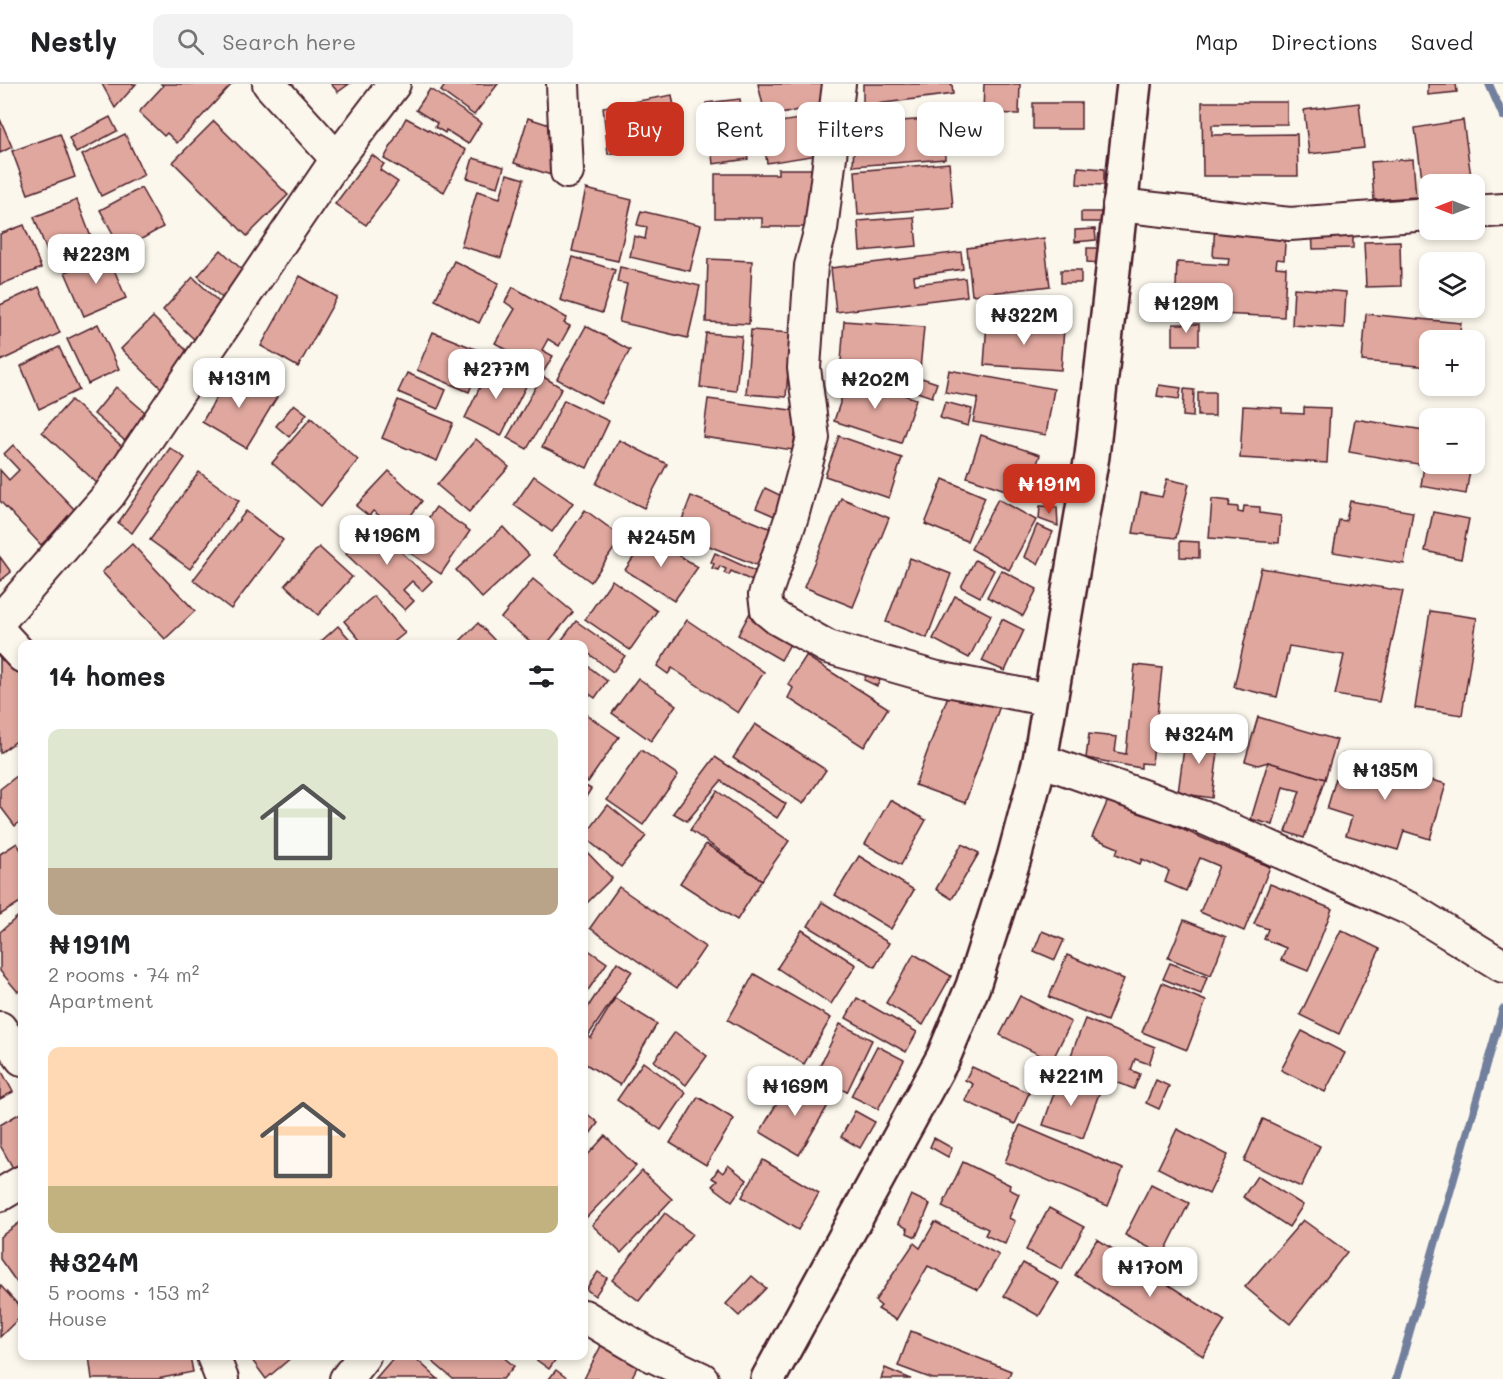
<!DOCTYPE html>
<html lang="en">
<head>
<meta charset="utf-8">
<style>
	body { margin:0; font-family:Mali,sans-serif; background:#f2f2f2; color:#202124; height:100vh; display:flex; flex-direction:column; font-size:22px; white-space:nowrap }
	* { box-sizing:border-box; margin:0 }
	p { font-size:20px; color:#757577 }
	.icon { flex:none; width:33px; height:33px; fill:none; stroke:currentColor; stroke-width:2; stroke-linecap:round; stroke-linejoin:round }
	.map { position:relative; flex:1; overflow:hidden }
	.panel { position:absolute; left:18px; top:556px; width:570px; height:720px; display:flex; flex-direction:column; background:#fff; border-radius:12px; box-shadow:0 3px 9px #0003 }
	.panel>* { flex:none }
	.top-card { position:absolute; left:606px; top:18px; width:570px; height:54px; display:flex; gap:12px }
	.needle { width:39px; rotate:270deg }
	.fabs { position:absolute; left:1419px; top:90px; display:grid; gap:12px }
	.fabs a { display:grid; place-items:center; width:66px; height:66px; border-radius:12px; background:#fff; box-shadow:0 3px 9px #0003; font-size:30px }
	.price { position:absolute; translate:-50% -51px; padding:0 14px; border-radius:12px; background:#fff; color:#222; font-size:20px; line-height:39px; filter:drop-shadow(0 2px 3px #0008) }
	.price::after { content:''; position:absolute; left:50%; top:36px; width:18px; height:14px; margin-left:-9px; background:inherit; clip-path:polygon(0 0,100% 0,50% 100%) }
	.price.active { background:#c8321e; color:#fff }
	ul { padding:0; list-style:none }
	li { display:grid; align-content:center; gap:12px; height:318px; padding:0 30px }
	li span { display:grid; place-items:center; height:186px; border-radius:12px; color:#555 }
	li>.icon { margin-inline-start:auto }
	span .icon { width:108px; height:108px; fill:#fffc; stroke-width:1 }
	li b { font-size:26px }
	h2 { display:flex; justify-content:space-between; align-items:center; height:72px; padding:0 30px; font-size:26px }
	.tag { padding:0 21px; border-radius:12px; background:#fff; box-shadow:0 3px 9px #0003; font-size:21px; line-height:54px }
	.tag.active { background:#c8321e; color:#fff }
	header { display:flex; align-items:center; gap:36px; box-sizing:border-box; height:84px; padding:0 30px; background:#fff; border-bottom:2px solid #e0e0e0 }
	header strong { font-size:28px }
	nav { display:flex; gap:33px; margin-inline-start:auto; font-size:21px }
	.search { width:420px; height:54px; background:#f2f2f2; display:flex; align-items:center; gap:15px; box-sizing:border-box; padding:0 21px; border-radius:12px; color:#757577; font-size:22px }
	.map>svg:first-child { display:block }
</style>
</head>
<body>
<header>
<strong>Nestly</strong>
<div class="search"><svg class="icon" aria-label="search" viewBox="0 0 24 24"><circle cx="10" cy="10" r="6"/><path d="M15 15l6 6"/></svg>Search here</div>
<nav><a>Map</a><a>Directions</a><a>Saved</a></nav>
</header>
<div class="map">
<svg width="1503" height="1295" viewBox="0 0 1503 1295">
	<rect width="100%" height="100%" fill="#fbf7ec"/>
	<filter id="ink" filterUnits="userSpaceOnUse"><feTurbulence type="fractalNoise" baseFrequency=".0167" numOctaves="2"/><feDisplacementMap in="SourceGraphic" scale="12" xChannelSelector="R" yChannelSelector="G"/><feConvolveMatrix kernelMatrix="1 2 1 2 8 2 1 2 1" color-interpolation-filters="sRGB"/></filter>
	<g filter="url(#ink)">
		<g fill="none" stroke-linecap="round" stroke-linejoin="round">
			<!-- stream -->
			<g stroke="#727f9d" stroke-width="8">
				<path d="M1489,0L1503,32"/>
				<path d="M1396,1295L1503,925"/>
			</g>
		</g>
		<!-- building -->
		<g fill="#e0a79e" stroke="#4a1f2b" stroke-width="1.5">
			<path d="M102,0H136L115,24Z"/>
			<path d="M161,0H232L177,59L167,49L164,52L139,28L163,2Z"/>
			<path d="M331,0H349L338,8Z"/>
			<path d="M446,0H498L474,31L441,7Z"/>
			<path d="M758,0H825L829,18L766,34Z"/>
			<path d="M863,0H952L953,10L877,20V25L863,26Z"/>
			<path d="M984,0H1020L1019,30L983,29Z"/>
			<path d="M1428,0H1456L1457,8L1428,11Z"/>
			<path d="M430,5L481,39L468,60L446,46L445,49L435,43L437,39L416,26Z"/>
			<path d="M672,11L680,56L608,70L603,23Z"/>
			<path d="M740,15L748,75L713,80L706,19Z"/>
			<path d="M1202,18H1287V40L1212,41V51L1297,50L1298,92H1203Z"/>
			<rect x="1033" y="19" width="48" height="26"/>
			<path d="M1359,19L1364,64L1309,70L1304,26Z"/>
			<path d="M110,33L117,47L76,69L69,54Z"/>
			<path d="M811,33L818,71L767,79L761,41Z"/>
			<path d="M406,34L466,66L444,108L384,75Z"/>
			<path d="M528,34L565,46L551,91L514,79Z"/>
			<path d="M945,34V50L929,51L928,61H945V75L853,82L855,40Z"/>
			<path d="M0,35L12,63L0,69Z"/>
			<path d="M1463,36L1472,100H1430V115L1425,116L1415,44Z"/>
			<path d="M214,37L288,111L247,152L173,78Z"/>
			<path d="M60,50L75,93L28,110L12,67Z"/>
			<path d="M125,50L144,91L101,112L82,71Z"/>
			<path d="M372,71L384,80L380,86L398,98L366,141L335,120Z"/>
			<path d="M473,74L504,83L498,103L467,94Z"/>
			<path d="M1413,75L1416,113L1374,116L1371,78Z"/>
			<path d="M949,79L953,123L858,131L855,87Z"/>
			<path d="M1078,83L1104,85V101L1077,100Z"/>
			<path d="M778,85H814L809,143H762V134H715V90H778Z"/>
			<path d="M507,90L524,95L501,174L461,162L477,107L500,114Z"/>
			<path d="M141,104L163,143L122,166L100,126Z"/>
			<path d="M586,105L632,116L618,177L572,167Z"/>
			<path d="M77,116L94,161L51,178L34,133Z"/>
			<path d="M641,127L701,141L690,187L630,173L634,152L645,155L647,143L637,141Z"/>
			<rect x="1081" y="128" width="20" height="10"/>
			<path d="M914,133L917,162L860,167L858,137Z"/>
			<path d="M1215,140L1286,143L1284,176L1277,175L1276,183L1286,184L1284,233L1175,228L1177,178L1228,181L1229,174L1213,173Z"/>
			<path d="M24,141L41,184L0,201V150Z"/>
			<path d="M1353,144V164L1313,165L1312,146Z"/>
			<path d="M1095,145L1096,156L1075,158V146Z"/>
			<path d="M1044,154L1050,202L972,211L967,164Z"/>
			<path d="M1400,157L1401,202L1366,203L1364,158Z"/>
			<path d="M1087,164H1099V179L1087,178Z"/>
			<path d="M221,166L251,194L231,222L198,192Z"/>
			<path d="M961,168L963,185L914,192L915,200L965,194L967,212L836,228L831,184Z"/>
			<path d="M107,169L126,214L84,232L65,188Z"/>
			<path d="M573,173L615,186L602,229L560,216Z"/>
			<path d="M708,175L752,177L749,240L706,238Z"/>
			<path d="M454,177L499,199L479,239L435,216Z"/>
			<path d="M620,183L700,202L688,254L619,238L627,200L617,198Z"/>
			<rect x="1061" y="186" width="20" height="13"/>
			<path d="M300,192L337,213L298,283L261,262Z"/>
			<path d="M193,193L225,224L195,256L163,226Z"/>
			<path d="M39,203L60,249L0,277V221Z"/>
			<path d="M513,203L567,234L564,239L570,242L559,262L548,255L542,266L553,272L544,287L495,259L515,225L505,218Z"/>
			<path d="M1294,204L1346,208L1344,244L1292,241Z"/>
			<path d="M1366,230L1461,239L1459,256H1430V283L1362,277Z"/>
			<path d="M153,233L192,272L161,304L121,265Z"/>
			<path d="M844,237L924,243L920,285L841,278Z"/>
			<path d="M987,238L1064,244L1061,286L984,281Z"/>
			<path d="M98,240L119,285L88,300L67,255Z"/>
			<rect x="1173" y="240" width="26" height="21"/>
			<path d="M586,242L630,266L601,319L557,295Z"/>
			<path d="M751,246L791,249L786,313L746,310Z"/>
			<path d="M433,248L485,269L469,308L417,286Z"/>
			<path d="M706,249L742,252L736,307L700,303Z"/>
			<path d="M59,263L79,306L39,325L21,282Z"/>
			<path d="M491,280L528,298L501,352L465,334Z"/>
			<path d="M891,284L937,299L932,313L887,298Z"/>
			<path d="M233,286L277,313L246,364L202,338Z"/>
			<path d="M949,286L1054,305L1046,351L973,338L978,314L945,308Z"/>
			<path d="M407,289L446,306L438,325L398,308Z"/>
			<path d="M542,292L562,304L527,365L507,354Z"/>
			<path d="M849,292L916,315L901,359L834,337Z"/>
			<path d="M1159,301L1181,304L1179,315L1157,312Z"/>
			<path d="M116,303L153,335L131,362L94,330Z"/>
			<path d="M1184,305L1194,306L1193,333L1183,332Z"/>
			<rect x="1198" y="308" width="17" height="24"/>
			<path d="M708,315L798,327L793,366L703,353Z"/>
			<path d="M71,316L128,368L99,401L42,348Z"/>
			<path d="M398,316L453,339L437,377L382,354Z"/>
			<path d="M564,316L609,337L587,384L542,363Z"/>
			<path d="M945,318L972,325L968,342L940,334Z"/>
			<path d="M294,320L307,330L289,353L276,342Z"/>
			<path d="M1243,322L1282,324V329L1304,330V323L1330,324L1327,379L1240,374Z"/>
			<path d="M311,334L358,376L321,422L272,379Z"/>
			<path d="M1355,335L1430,347V380H1471L1466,410L1421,402L1424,381L1349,368Z"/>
			<path d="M981,351L1040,371L1026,413L967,393Z"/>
			<path d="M839,352L902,374L889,414L825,392Z"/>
			<path d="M476,355L509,383L469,428L437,401Z"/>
			<path d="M619,356L667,380L644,424L596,400Z"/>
			<path d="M13,361L76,427L41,461L0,417V386L9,396L19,386L4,370Z"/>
			<path d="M170,364L185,374L132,449L118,439Z"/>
			<path d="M389,387L422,417L394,453L385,445L389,439L373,427L369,432L356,422Z"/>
			<path d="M199,388L239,417L190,485L150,456Z"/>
			<path d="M534,392L573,419L552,448L514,421Z"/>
			<path d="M943,395L985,413L967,457L925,440Z"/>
			<path d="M1167,395L1189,400L1176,454L1133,449L1141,409L1162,413Z"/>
			<path d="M765,404L788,415L779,434L756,424Z"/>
			<path d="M691,412L781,449L766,485L677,449Z"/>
			<path d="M841,414L889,434L853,523L804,503Z"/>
			<path d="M998,415L1036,436L1009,486L971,465Z"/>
			<path d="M1212,415L1230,417L1229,422L1238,423V428L1243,429L1244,422L1260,423V429L1281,432L1279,459L1209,454Z"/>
			<path d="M1350,417L1413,428L1404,480L1333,468L1339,436L1346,437Z"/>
			<path d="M1040,422L1057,423L1058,442L1039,435Z"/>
			<path d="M436,423L470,447L441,490L406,466Z"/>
			<path d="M585,426L622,453L591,498L554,471Z"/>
			<path d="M246,427L283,456L231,525L193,496Z"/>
			<path d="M1433,428L1469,435L1461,475L1425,467Z"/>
			<path d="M373,441L432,497L422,507L412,497L403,506L414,517L405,526L346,470Z"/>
			<path d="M1037,441L1053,448L1038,480L1024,473Z"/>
			<path d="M503,443L529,471L482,514L456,486Z"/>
			<path d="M648,452L698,483L674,517L625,486Z"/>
			<path d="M1180,457L1199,458V474L1180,473Z"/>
			<path d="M132,460L195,527L165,555L102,488Z"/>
			<path d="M319,463L352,493L318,531L285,501Z"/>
			<path d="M715,469L768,493L763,502L731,487L729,491L724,489L726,485L720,482L718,486L712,484L714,480L711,478Z"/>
			<path d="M0,473L11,488L0,497Z"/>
			<path d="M910,474L951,490L927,554L886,538Z"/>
			<path d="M975,476L994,486L980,513L961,503Z"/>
			<path d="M1261,484L1403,507L1379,618L1335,611L1344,571L1289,562L1277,613L1234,603Z"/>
			<path d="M1001,486L1037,505L1023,532L987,513Z"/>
			<path d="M533,495L573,528L546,561H535L501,534Z"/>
			<path d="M612,496L657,527L630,566L585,535Z"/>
			<path d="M374,512L405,549L390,561H364L344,537Z"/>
			<path d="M759,512L803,537L781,576L738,551Z"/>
			<path d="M955,512L991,531L969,574L933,555Z"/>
			<path d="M1430,527L1477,534L1462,631L1415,624Z"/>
			<path d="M1002,535L1024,546L1005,587L982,577Z"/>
			<path d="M687,536L764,588L738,629L672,584L668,590L657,582Z"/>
			<path d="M576,537L625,572L613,588L584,566V561H558Z"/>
			<path d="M478,539L499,561H456Z"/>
			<path d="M338,542L355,561H317Z"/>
			<path d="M12,565L22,581V653L0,669V573Z"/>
			<path d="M806,572L888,624L864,663L788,614L793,604L788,600Z"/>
			<path d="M873,577L886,584L877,602L864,596Z"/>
			<path d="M584,579L607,597L595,614L584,606Z"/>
			<path d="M1135,581L1162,584L1152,680L1141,679V684L1086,674L1089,650L1117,653L1115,668L1126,670Z"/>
			<path d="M956,590L1005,608L965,719L915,701Z"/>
			<path d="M638,594L676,621L651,657L612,629Z"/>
			<path d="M584,629L619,653L588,698L584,694Z"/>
			<path d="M1258,633L1337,656L1325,695L1268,678L1258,681L1245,677Z"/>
			<path d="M755,640L826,686L803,720L733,674Z"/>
			<path d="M1186,649L1220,653L1212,714L1178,709Z"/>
			<path d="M641,666L678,691L643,741L607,716Z"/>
			<path d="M1343,670L1374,679L1375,676L1419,689L1418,692L1446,700L1430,755L1404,747L1398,766L1346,751L1352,733L1327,725Z"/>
			<path d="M715,673L786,720L777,734L721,697L687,737L673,729Z"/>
			<path d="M1268,678L1325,695L1304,754L1286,748L1300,707L1283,703L1273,741L1251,735Z"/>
			<path d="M22,688V736L15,742L0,722V705Z"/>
			<path d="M584,701L591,705L584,716Z"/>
			<path d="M717,707L789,757L762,796L690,746Z"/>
			<path d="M1109,714L1270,783L1244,847L1200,828L1219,782L1200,774L1186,807L1165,798L1169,787L1142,775L1140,780L1116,770L1118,764L1092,753Z"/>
			<path d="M890,716L926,736L901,781L865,760Z"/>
			<path d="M608,721L646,752L621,783L584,753Z"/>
			<path d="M17,759L22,768V817L0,831V770Z"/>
			<path d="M706,760L762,796L737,836L680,799Z"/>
			<path d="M962,760L979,769L952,815L936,805Z"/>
			<path d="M584,765L612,794L584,822Z"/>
			<path d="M859,772L914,806L891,845L835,811Z"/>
			<path d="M1270,800L1332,825L1308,887L1281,876L1286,864L1264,855L1268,845L1254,840Z"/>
			<path d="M619,803L705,863L677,904L590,844Z"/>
			<path d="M822,818L889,859L875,883L808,842Z"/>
			<path d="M22,829V904L18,908L0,887V848Z"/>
			<path d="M1184,836L1226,853L1211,891L1168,874Z"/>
			<path d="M802,846L856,881L831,920L777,884Z"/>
			<path d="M1341,846L1380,865L1339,950L1300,931Z"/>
			<path d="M1042,847L1064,856L1055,876L1034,867Z"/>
			<path d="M584,863L607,879L584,912Z"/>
			<path d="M914,870L951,892L923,941L886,919Z"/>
			<path d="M1067,871L1124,895L1107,937L1049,913Z"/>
			<path d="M617,878L632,887L588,952L591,954L615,914L657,940L620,1001L584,979V929Z"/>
			<path d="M1170,879L1207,893L1201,910L1163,895Z"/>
			<path d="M754,890L831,934L804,980L728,936Z"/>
			<path d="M1162,899L1206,917L1187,966L1142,948Z"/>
			<path d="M1020,912L1071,938L1052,977L1000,951Z"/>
			<path d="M857,914L917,948L906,968L846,934Z"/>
			<path d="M1085,935L1155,963L1149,980L1135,975L1131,986L1140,990L1134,1005L1068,979Z"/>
			<path d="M840,940L872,956L847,1008L815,992Z"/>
			<path d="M1302,947L1345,969L1325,1008L1281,986Z"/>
			<path d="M675,948L707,972L686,1001L654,977Z"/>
			<path d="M877,962L904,976L878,1025L851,1012Z"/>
			<path d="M643,978L686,1009L661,1046L617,1016Z"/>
			<path d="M972,983L1029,1009L1015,1040L965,1017L973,1000L965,996Z"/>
			<path d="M0,984L13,1008L0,1015Z"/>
			<path d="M1060,992L1100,1007L1083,1054L1043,1041Z"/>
			<path d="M791,995L830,1018L799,1071L760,1048Z"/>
			<path d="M1156,996L1169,1002L1159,1025L1146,1019Z"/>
			<path d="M698,1013L734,1035L706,1081L670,1059Z"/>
			<path d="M584,1027L598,1039L584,1058Z"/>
			<path d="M855,1027L875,1038L860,1064L841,1053Z"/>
			<path d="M22,1028V1079L13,1084L0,1061V1041Z"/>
			<path d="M1263,1035L1320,1062L1301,1103L1244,1077Z"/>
			<path d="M1020,1041L1123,1085L1108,1122L1005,1078Z"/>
			<path d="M1177,1045L1228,1071L1209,1110L1158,1084Z"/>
			<path d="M605,1052L636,1082L586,1134L584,1132V1075Z"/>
			<path d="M934,1054L952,1064L948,1073L930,1063Z"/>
			<path d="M763,1076L819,1109L798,1146L742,1113Z"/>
			<path d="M963,1078L1010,1101L1009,1105L1019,1110L1009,1134L1015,1137L1005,1160L985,1151L988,1145L942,1123Z"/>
			<path d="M728,1081L747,1096L732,1117L712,1102L717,1097L712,1094L718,1085L723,1089Z"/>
			<path d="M642,1087L672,1115L621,1169L592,1141Z"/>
			<path d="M1257,1092L1303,1121L1289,1143L1243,1113Z"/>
			<path d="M1151,1100L1189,1119L1163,1171L1125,1151Z"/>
			<path d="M911,1111L930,1120L916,1153L907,1149L908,1145L898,1139Z"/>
			<path d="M1049,1124L1084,1143L1062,1185L1026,1166Z"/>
			<path d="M665,1129L692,1150L639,1217L612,1196Z"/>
			<path d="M1303,1136L1347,1168L1290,1240L1245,1203Z"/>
			<path d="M22,1137V1201L20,1203L0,1175V1153Z"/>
			<path d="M935,1138L999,1171L978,1206L928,1182L896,1236L878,1225L881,1222L875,1217L914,1159L920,1164Z"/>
			<path d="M1097,1155L1225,1237L1203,1272L1075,1191Z"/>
			<path d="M1023,1179L1059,1199L1039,1232L1004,1212Z"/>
			<path d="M598,1188L607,1194L595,1212L586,1205Z"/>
			<path d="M752,1192L766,1204L739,1232L726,1220Z"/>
			<path d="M0,1201L22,1225V1231L0,1253Z"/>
			<path d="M911,1247L1011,1287L1008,1295H933L898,1282Z"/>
			<path d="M604,1256L641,1275L631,1295H584Z"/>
			<path d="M89,1272H190L193,1288L157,1295H92Z"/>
			<path d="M249,1272H293L266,1295Z"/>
			<path d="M395,1272H413L438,1295H375Z"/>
			<path d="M426,1272H502L514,1282L503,1295H453Z"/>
			<path d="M531,1272H558L549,1285Z"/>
			<path d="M885,1284L911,1295H881Z"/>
			<path d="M556,1286L568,1295H549Z"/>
		</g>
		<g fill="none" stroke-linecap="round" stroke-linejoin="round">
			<!-- minor casing -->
			<g stroke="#4a1f2b" stroke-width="36">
				<g id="minor">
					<path d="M269,0L337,75"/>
					<path d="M563,0L567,88"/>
					<path d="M839,0L821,145L811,182L804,284L813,354L792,432L765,511L767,526L778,535L828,563L937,594L1050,616"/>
					<path d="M1119,121L1290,140L1430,130"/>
					<path d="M1474,128L1503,126"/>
					<path d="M0,536L109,411L337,75L394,0"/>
					<path d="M0,548L22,572"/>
					<path d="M1040,676L1202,733L1410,825L1503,882"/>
					<path d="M0,944L22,975"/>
					<path d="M0,1111L22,1098"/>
					<path d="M584,1232L647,1269L702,1295"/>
					<path d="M213,1272L222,1295"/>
					<path d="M346,1295L364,1272"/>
				</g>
			</g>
			<!-- major casing -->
			<g stroke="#4a1f2b" stroke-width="38">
				<path id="major" d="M768,1295L943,974L973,902L1014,774L1040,676L1092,372L1134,0"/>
			</g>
			<!-- minor -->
			<use href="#minor" stroke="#fbf7ec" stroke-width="32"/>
			<!-- major -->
			<use href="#major" stroke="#fbf7ec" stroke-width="33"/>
		</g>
	</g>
</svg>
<div class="fabs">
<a><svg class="needle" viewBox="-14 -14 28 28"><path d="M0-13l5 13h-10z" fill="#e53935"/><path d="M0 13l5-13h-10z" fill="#757577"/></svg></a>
<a><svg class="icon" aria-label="layers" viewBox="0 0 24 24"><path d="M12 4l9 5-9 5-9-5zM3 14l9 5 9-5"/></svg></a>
<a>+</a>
<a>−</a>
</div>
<b class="price" style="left:96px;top:201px">₦223M</b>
<b class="price" style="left:1186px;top:250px">₦129M</b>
<b class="price" style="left:1024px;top:262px">₦322M</b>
<b class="price" style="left:496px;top:316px">₦277M</b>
<b class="price" style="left:239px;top:325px">₦131M</b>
<b class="price" style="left:875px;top:326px">₦202M</b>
<b class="price active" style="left:1049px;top:431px">₦191M</b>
<b class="price" style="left:387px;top:482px">₦196M</b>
<b class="price" style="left:661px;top:484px">₦245M</b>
<b class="price" style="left:1199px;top:681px">₦324M</b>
<b class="price" style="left:1385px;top:717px">₦135M</b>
<b class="price" style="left:1071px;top:1023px">₦221M</b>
<b class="price" style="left:795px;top:1033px">₦169M</b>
<b class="price" style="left:1150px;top:1214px">₦170M</b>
<div class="top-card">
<a class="tag active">Buy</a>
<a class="tag">Rent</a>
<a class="tag">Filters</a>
<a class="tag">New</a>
</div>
<section class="panel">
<h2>14 homes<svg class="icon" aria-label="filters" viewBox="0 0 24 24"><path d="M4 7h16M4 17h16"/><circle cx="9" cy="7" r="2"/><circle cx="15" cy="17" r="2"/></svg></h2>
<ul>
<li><span style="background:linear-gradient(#dfe7d0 75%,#b9a48a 0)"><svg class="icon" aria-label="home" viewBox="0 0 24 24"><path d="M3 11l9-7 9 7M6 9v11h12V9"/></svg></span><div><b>₦191M</b><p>2 rooms · 74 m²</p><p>Apartment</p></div></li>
<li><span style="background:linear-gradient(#ffd9b3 75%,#c2b280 0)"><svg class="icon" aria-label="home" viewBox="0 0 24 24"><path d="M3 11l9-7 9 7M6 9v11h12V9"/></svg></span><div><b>₦324M</b><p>5 rooms · 153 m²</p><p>House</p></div></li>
</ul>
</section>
</div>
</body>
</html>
